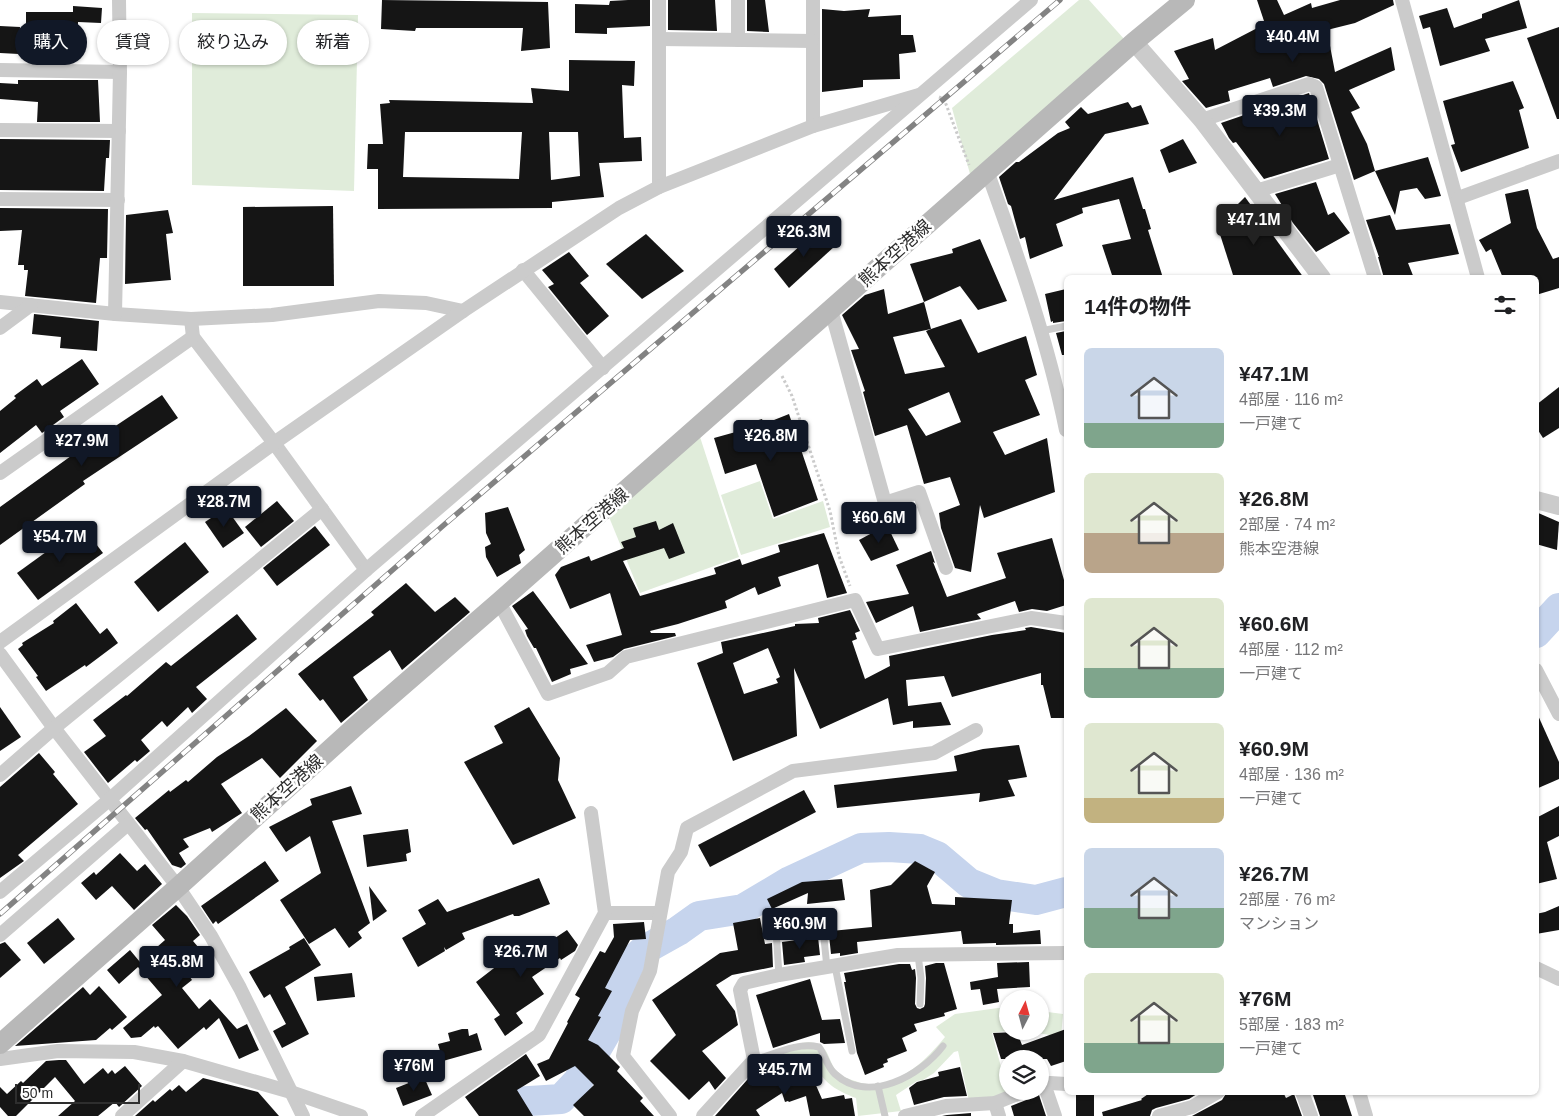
<!DOCTYPE html>
<html lang="ja">
<head>
<meta charset="utf-8">
<style>
	body { margin:0; font-family:Arial,"Noto Sans JP",sans-serif; background:#f2f2f2; color:#202124; height:100vh; display:flex; flex-direction:column; font-size:19px; white-space:nowrap }
	* { box-sizing:border-box; margin:0 }
	p { font-size:16px; color:#757577 }
	.icon { flex:none; width:28px; height:28px; fill:none; stroke:currentColor; stroke-width:2; stroke-linecap:round; stroke-linejoin:round }
	.map { position:relative; flex:1; overflow:hidden }
	.sheet { position:absolute; left:1064px; top:275px; width:475px; height:820px; display:flex; flex-direction:column; background:#fff; border-radius:8px; box-shadow:0 1px 4px #0004 }
	.sheet>* { flex:none }
	.top-card { position:absolute; left:15px; top:20px; width:475px; height:45px; display:flex; gap:10px }
	.needle { width:32px; rotate:6deg }
	.controls { position:absolute; left:999px; top:990px; display:grid; gap:10px }
	.controls a { display:grid; place-items:center; width:50px; height:50px; border-radius:50%; background:#fff; box-shadow:0 1px 4px #0004; font-size:25px }
	.scale { position:absolute; left:15px; bottom:12px; width:125px; box-sizing:border-box; padding-left:5px; border:2px solid #2e2e2e; border-top:0; font-size:14px; line-height:18px; white-space:nowrap; color:#2e2e2e; -webkit-text-stroke:4px #fff; paint-order:stroke }
	.price { position:absolute; translate:-50% -42px; padding:0 11px; border-radius:5px; background:#111827; color:#fff; font-size:16px; line-height:32px; filter:drop-shadow(0 1px 2px #0008) }
	.price::after { content:''; position:absolute; left:50%; top:30px; width:15px; height:11px; margin-left:-8px; background:inherit; clip-path:polygon(0 0,100% 0,50% 100%) }
	.price.selected { background:#222; color:#fff }
	ul { padding:0; list-style:none }
	li { display:flex; align-items:center; gap:15px; height:125px; padding:0 20px }
	li span { display:grid; place-items:center; flex:none; width:140px; height:100px; border-radius:8px; color:#555 }
	li>.icon { margin-inline-start:auto }
	span .icon { width:60px; height:60px; fill:#fffc; stroke-width:1 }
	li b { font-size:21px }
	h2 { display:flex; justify-content:space-between; align-items:center; height:60px; padding:0 20px; font-size:21px }
	.chip { padding:0 18px; border-radius:22px; background:#fff; box-shadow:0 1px 4px #0004; font-size:18px; line-height:45px }
	.chip.selected { background:#111827; color:#fff }
	.map>svg:first-child { display:block }
</style>
</head>
<body>
<div class="map">
<svg width="1559" height="1116" viewBox="0 0 1559 1116">
	<rect width="100%" height="100%" fill="#fff"/>
	<!-- green -->
	<g fill="#e0ecda">
		<path d="M1079,0H1089L1125,40L970,174L952,108Z"/>
		<path d="M192,13L358,15L354,191L192,185Z"/>
		<path d="M700,437L739,557L640,593L609,517Z"/>
		<path d="M760,481L773,519L823,501L830,527L741,555L721,495Z"/>
		<path d="M998,1008L1007,1009V1031L992,1033L1008,1093L991,1099L969,1101L958,1051L954,1052L934,1073L923,1080L917,1081L896,1095L901,1111L858,1116L856,1098C837,1091 826,1084 814,1066L781,1080L766,1055C781,1050 802,1038 818,1044C830,1049 829,1065 838,1072C842,1077 849,1079 855,1081C891,1095 925,1062 945,1037L936,1027L955,1014Z"/>
		<path d="M1040,1011L1063,1014L1061,1037L1026,1031H1040Z"/>
	</g>
	<g fill="none" stroke-linecap="round" stroke-linejoin="round">
		<!-- river -->
		<g stroke="#c6d4ed" stroke-width="30">
			<path d="M1536,633L1559,608"/>
			<path d="M494,1116L502,1107L514,1102L561,1099L578,1081L607,1031L617,994L630,963L644,950L678,931L699,916L743,909L790,881L861,848L889,847L920,849L937,856L969,883L996,894L1036,900L1066,892"/>
		</g>
	</g>
	<!-- building -->
	<g fill="#151515" fill-rule="evenodd">
		<path d="M382,0L548,2L550,48L521,51L523,28H416L415,31L381,29Z"/>
		<path d="M628,0H650V26L607,28V34L575,33V4L609,5L610,1Z"/>
		<path d="M668,0H715L717,31L668,30Z"/>
		<path d="M747,0H765L769,32L747,31Z"/>
		<path d="M1257,0H1277L1284,15L1311,3L1312,8L1340,0H1393L1394,5L1355,23L1327,30L1335,72L1391,47L1395,70L1349,90L1360,108L1351,112L1367,144L1375,171L1354,180L1324,84L1319,79L1306,76L1273,87L1270,78L1228,91L1230,101L1206,108L1182,81L1189,79L1174,51L1213,38L1215,50L1265,24Z"/>
		<path d="M1519,0L1527,28L1485,39L1490,51L1440,66L1430,27L1423,29L1419,16L1447,8L1454,28L1482,18V14Z"/>
		<path d="M73,6L102,8L101,23L78,22L77,55L54,54L55,27L26,28V12H73Z"/>
		<path d="M822,9L844,11L870,9L868,17L901,15V35H913L916,52L899,54L900,79L863,80V87L822,92Z"/>
		<path d="M0,26L20,27L19,54L0,53Z"/>
		<path d="M1559,27V119H1557L1527,38Z"/>
		<path d="M569,60L635,61L634,86L622,85L624,138L641,137L642,161L599,163L604,197L552,202V208L378,209V169H367L368,144H383L380,104L390,103L389,100L533,103L531,88L569,91ZM405,132H522L519,179L403,177ZM549,132H578L580,176L551,180Z"/>
		<path d="M18,80H98L100,122H37L38,102L0,99V83L18,84Z"/>
		<path d="M1513,81L1524,108L1519,110L1529,148L1461,172L1451,145L1455,144L1443,101Z"/>
		<path d="M1309,93L1329,159L1264,179L1236,142L1233,143L1229,138L1221,123Z"/>
		<path d="M1128,102L1132,108L1141,105L1149,124L1105,134L1054,200L1133,177L1143,209H1145L1151,229L1148,230L1163,278H1113L1102,245L1131,239L1119,199L1082,208L1083,213L1056,224L1063,246L1030,259L1025,237L1020,239L1011,206L1008,204L999,177L1016,162H1019L1058,133L1070,128L1065,122L1081,107L1088,114Z"/>
		<path d="M0,139L110,140L109,158H106L104,191L0,190Z"/>
		<path d="M1183,139L1197,163L1169,173L1160,150Z"/>
		<path d="M1428,157L1441,196L1425,199L1417,188L1400,191L1395,215L1375,171Z"/>
		<path d="M1316,182L1328,215L1334,212L1350,233L1316,252L1293,223L1275,194Z"/>
		<path d="M1528,189L1537,228L1553,259L1559,257V288L1536,295V278H1503L1491,249L1486,252L1479,240L1511,223L1505,194Z"/>
		<path d="M1245,197L1304,278H1234L1217,225Z"/>
		<path d="M333,206L334,286H243V207Z"/>
		<path d="M0,208L108,209L107,258H100L96,303L25,296L28,270H24V265H18L22,230L0,231Z"/>
		<path d="M168,210L173,233L166,234L171,280L125,284L126,215Z"/>
		<path d="M1390,215L1396,230L1450,224L1459,254L1408,263L1414,278H1384L1378,257H1379L1366,220Z"/>
		<path d="M819,229L835,246L789,288L774,269Z"/>
		<path d="M646,234L684,271L642,299L606,264Z"/>
		<path d="M980,239L1007,301L978,310L960,286L924,302L910,264L953,253L952,249Z"/>
		<path d="M569,252L589,276L580,283L609,316L587,335L548,287L554,284L542,270Z"/>
		<path d="M884,289L888,314L924,302L931,329L961,319L978,353L1026,336L1037,375L1025,380L1040,415L993,432L1005,455L1047,438L1055,492L984,518L980,505L971,572L955,568L941,528L939,513L960,505L950,477L924,484L907,425L875,436L863,392L865,391L851,350L859,349L842,315L865,295ZM931,329L926,331L945,367L905,374L893,337ZM949,392L961,422L926,436L908,409Z"/>
		<path d="M1066,289V321L1053,323V321L1051,322L1045,294Z"/>
		<path d="M34,314L99,321L97,351L60,348L61,337L32,334Z"/>
		<path d="M1066,331V355H1062L1056,333Z"/>
		<path d="M82,359L99,384L60,411L64,417L42,433L36,425L0,453V411L16,398L14,396L37,379L42,386Z"/>
		<path d="M1559,387V428L1543,438L1536,427V405Z"/>
		<path d="M162,395L178,418L83,481L85,484L0,545V507L78,451Z"/>
		<path d="M789,414L818,500L774,517L756,464L725,474L714,438L750,428L748,423L762,419L764,424Z"/>
		<path d="M277,501L294,521L261,547L245,527Z"/>
		<path d="M508,507L525,550L519,555L521,563L497,577L486,557L485,547L491,544L486,533L485,513Z"/>
		<path d="M226,508L244,533L223,548L205,522Z"/>
		<path d="M1536,512L1559,522L1557,550L1536,544Z"/>
		<path d="M656,521L659,530L673,523L685,553L669,559L664,548L623,561L640,596L716,574L714,568L740,559L742,565L780,552L778,545L824,533L847,593L827,598L818,564L778,577L781,586L758,595L755,587L725,601L727,608L678,624L650,631L651,633H675L676,636L624,649L613,657L594,662L586,645L622,635L610,593L570,609L555,575L561,567L589,556L591,561L624,548L621,542L636,537L633,528Z"/>
		<path d="M887,525L899,550L871,561L859,540Z"/>
		<path d="M82,526L103,553L38,600L17,573Z"/>
		<path d="M315,526L330,545L277,586L263,568Z"/>
		<path d="M1052,538L1066,587V605L1047,611L1032,609L1019,612L1015,601L977,614L981,619L920,632L913,606L876,623L866,602L909,594L896,565L931,551L935,563L933,562L947,597L1006,578L997,553Z"/>
		<path d="M185,542L209,572L158,612L134,582Z"/>
		<path d="M406,583L435,612L455,597L470,612L402,670L390,650L353,677L368,700L341,723L323,699L320,701L298,674L374,615L371,612Z"/>
		<path d="M533,591L588,664L570,669L571,674L552,682L536,648H534L527,636L525,630L528,629L512,606Z"/>
		<path d="M76,603L100,634L107,628L118,643L86,667L85,665L46,691L36,677L38,676L18,649L23,645L22,643L54,623L53,621Z"/>
		<path d="M850,610L860,631L855,633L857,639L852,641L865,679L890,666L889,656L992,635L1026,630L1025,628L1031,627L1066,633V718H1051L1043,685H1041V673L952,697L944,676L906,680L908,706L941,702L951,725L913,728V721L893,725L888,698L820,729L794,668L797,736L733,761L697,663L723,653L721,642L795,626V624L819,623L818,618ZM768,648L780,677L776,679L778,683L744,694L733,663Z"/>
		<path d="M237,614L257,639L196,687L207,699L192,713L188,707L167,727L162,721L141,740L150,751L137,762L135,760L108,783L84,752L106,736L93,720L126,695L127,696L166,662L171,666Z"/>
		<path d="M0,707L21,737L0,751Z"/>
		<path d="M529,707L560,758L558,780L576,818L513,845L464,762L503,743L494,726Z"/>
		<path d="M286,708L317,741L280,778L262,758L221,784L242,813L212,832L210,828L183,839L189,847L179,853L186,864L181,868L172,865L147,829L145,830L135,818L169,790L170,792L186,780L188,782L217,757L249,736Z"/>
		<path d="M1536,711L1559,762V779L1536,789Z"/>
		<path d="M1019,745L1027,777L1008,780L1015,796L979,802L980,793L837,808L834,785L957,771L954,756L983,749Z"/>
		<path d="M39,753L55,772L53,774L78,804L18,855L24,861L0,878V787Z"/>
		<path d="M351,786L362,814L332,821L370,923L358,932L362,938L349,948L335,928L309,944L280,900L321,873L310,836L286,852L269,827L312,805L310,799Z"/>
		<path d="M804,790L816,812L710,867L698,845Z"/>
		<path d="M1559,806V836L1547,842L1557,879L1536,884V818Z"/>
		<path d="M408,829L411,852L406,854L407,861L367,867L363,835Z"/>
		<path d="M120,853L137,871L145,864L162,884L134,910L112,886L96,900L81,883L94,872L96,875Z"/>
		<path d="M265,861L279,881L218,924L216,921L213,924L201,906Z"/>
		<path d="M915,861L935,872L927,886L932,904L955,905V897L1012,900L1009,924H1013V933L1040,930L1041,944L996,945V943L963,944L961,931L857,942L858,953L840,956V953L831,954L829,935H831V931L872,927L870,890L891,885Z"/>
		<path d="M539,878L550,904L519,916H514L513,914L462,933L465,939L446,950L444,947L445,951L418,967L402,938L426,924L418,910L438,899L447,912Z"/>
		<path d="M842,879L845,900L807,904L808,893L772,909L767,899L802,882Z"/>
		<path d="M369,886L387,911L373,921Z"/>
		<path d="M176,905L187,916L200,935L193,941L210,961L190,977L192,980L182,988L199,1009L210,999L237,1029L247,1024L259,1050L239,1059L219,1018L206,1030L204,1027L178,1049L158,1026L155,1028L154,1026L141,1037L131,1038L123,1028L162,995L138,967L119,984L107,970L130,950L140,962L165,940L152,925Z"/>
		<path d="M1559,906V930L1536,934V914L1545,912Z"/>
		<path d="M58,918L75,939L44,964L27,943Z"/>
		<path d="M760,918L765,944L772,943L773,967L732,975L716,985L735,1011L738,1025L702,1051L726,1078L715,1090L709,1081L689,1100L650,1061L676,1035L652,1000L720,953L738,950L733,923Z"/>
		<path d="M644,922L646,939L630,940L605,988L612,991L598,1016L601,1017L588,1040L598,1045L620,1067L617,1071L643,1098L640,1101L654,1116H584L573,1105L594,1085L575,1066L546,1081L537,1064L549,1059L568,1023L567,1022L580,998L575,995L600,951L605,953L614,937L613,924Z"/>
		<path d="M567,930L578,945L575,951L561,960L560,958L532,977L544,994L516,1013L523,1023L505,1036L494,1019L500,1015L476,982L498,965L493,957L510,945L513,949L516,946L522,955L544,940L546,944Z"/>
		<path d="M818,937L820,955L804,957L805,962L784,965L782,942Z"/>
		<path d="M304,938L321,965L285,987L309,1034L282,1048L273,1031L286,1024L270,994L264,998L249,972L290,949L289,947Z"/>
		<path d="M5,942L21,960L0,978V944Z"/>
		<path d="M1029,962L1030,987L997,989L999,1002L983,1005L980,989L971,990L970,982L998,977L997,963Z"/>
		<path d="M936,963H944L957,1009L944,1013L945,1016L914,1024L917,1031L902,1038L907,1051L887,1059L888,1062L883,1064L884,1067L865,1075L857,1053L844,982H846L844,973L899,964H910L912,970L915,969L916,978L915,1004L917,1008L920,1009L924,1007L925,1004L926,978L925,966Z"/>
		<path d="M352,973L355,997L317,1001L314,977Z"/>
		<path d="M810,979L822,1020L840,1019L845,1043L824,1044L820,1042V1033L773,1048L756,995Z"/>
		<path d="M99,986L127,1017L112,1030L110,1028L96,1040L15,1046L83,987L90,995Z"/>
		<path d="M462,1029H468L469,1036L477,1033L482,1050L443,1061L438,1044L450,1041L448,1033Z"/>
		<path d="M1066,1029V1061L1051,1066L1047,1059H1001L993,1033L1017,1032L1022,1045Z"/>
		<path d="M526,1054L540,1076L517,1090L533,1116H479L465,1097Z"/>
		<path d="M804,1058L822,1099L844,1095L845,1099L852,1098L855,1116H810L806,1096L789,1102L788,1101L785,1102L782,1093L756,1110L760,1116H715L747,1080L764,1069L774,1084L801,1073L798,1060Z"/>
		<path d="M59,1060H66L84,1084L103,1068L108,1074L112,1070L115,1074L125,1066L142,1086L119,1107L115,1102L98,1116H58L75,1101L55,1077L16,1116H8L0,1107V1087L7,1094L21,1081L23,1083L46,1061Z"/>
		<path d="M960,1067L967,1096L944,1097L914,1105L909,1088L917,1082L939,1076L938,1072Z"/>
		<path d="M424,1077L432,1095L403,1106L396,1088Z"/>
		<path d="M203,1078L258,1092L279,1116H135L153,1100L155,1102L170,1089L172,1091L179,1085L186,1092Z"/>
		<path d="M1151,1092H1200L1189,1099L1156,1108L1152,1110L1150,1116H1103L1102,1112L1142,1100L1141,1099Z"/>
		<path d="M1227,1092H1283L1286,1098L1294,1094L1302,1116H1192L1222,1100Z"/>
		<path d="M1312,1092H1344L1352,1116H1320Z"/>
		<path d="M1094,1093V1116H1076V1094Z"/>
		<path d="M1039,1095L1046,1116H1014L1011,1106Z"/>
		<path d="M971,1113V1116H942L947,1115Z"/>
	</g>
	<g fill="none" stroke-linecap="round" stroke-linejoin="round">
		<!-- path -->
		<g stroke="#cbcbcb" stroke-width="3" stroke-dasharray="2.5 2.5" stroke-linecap="butt">
			<path d="M939,97L944,99L969,165"/>
			<path d="M782,376L792,396L830,511L839,556L850,586"/>
		</g>
		<!-- service -->
		<g stroke="#cbcbcb" stroke-width="7">
			<path d="M1041,331L1066,326"/>
			<path d="M775,916L779,975"/>
			<path d="M822,919L827,968"/>
			<path d="M918,955L921,978L920,1004"/>
			<path d="M835,966L852,1051"/>
			<path d="M754,1060C775,1054 797,1042 819,1047C825,1055 827,1067 835,1074C869,1105 921,1075 943,1046"/>
			<path d="M878,1086L885,1116"/>
		</g>
		<!-- minor -->
		<g stroke="#cbcbcb" stroke-width="14">
			<path d="M813,0V126"/>
			<path d="M1402,0L1478,278"/>
			<path d="M659,39L812,41"/>
			<path d="M738,40V0"/>
			<path d="M0,70L120,72"/>
			<path d="M1202,120L1309,84L1316,87L1375,278"/>
			<path d="M0,130L119,131"/>
			<path d="M987,171C1018,256 1048,342 1066,430"/>
			<path d="M659,187V0"/>
			<path d="M1256,191L1340,165"/>
			<path d="M1458,198L1559,161"/>
			<path d="M0,199L118,200"/>
			<path d="M523,270L603,368"/>
			<path d="M0,302L115,314L191,319L272,315L379,301L426,303L463,311"/>
			<path d="M831,310L885,503L919,492L946,568"/>
			<path d="M115,314L120,72L119,0"/>
			<path d="M191,319L193,337L274,443L366,570"/>
			<path d="M0,328L31,305"/>
			<path d="M0,473L193,337"/>
			<path d="M499,602L548,694L608,673L626,657L855,600L878,649L1031,618L1066,623"/>
			<path d="M0,642L274,443L463,311L619,208L659,187L813,126L919,95"/>
			<path d="M0,654L54,728L178,887L211,936L240,988L303,1116"/>
			<path d="M1536,670L1559,714"/>
			<path d="M0,775L54,728L322,509"/>
			<path d="M0,892L109,800L366,570L1031,0"/>
			<path d="M605,913H660"/>
			<path d="M0,935L128,824"/>
			<path d="M1536,968L1559,979"/>
			<path d="M0,1059L58,1051L134,1052L183,1061L291,1092L361,1116"/>
			<path d="M1044,1084L1055,1116"/>
			<path d="M1040,1085L1050,1083L1066,1084"/>
			<path d="M1302,1092L1311,1116"/>
			<path d="M1359,1092L1366,1116"/>
			<path d="M995,1103L999,1116"/>
			<path d="M122,1116L183,1061"/>
			<path d="M422,1116L539,1035L605,913L591,813"/>
			<path d="M670,1116L623,1056L632,1011L650,971L668,872L681,852L687,828L793,771L934,753L976,730"/>
			<path d="M703,1116L754,1060L740,990L744,983L779,975L898,955L1066,953"/>
			<path d="M905,1116L946,1106L995,1103L1025,1091"/>
			<path d="M1159,1116L1192,1107L1218,1092"/>
		</g>
		<!-- tertiary -->
		<g stroke="#cbcbcb" stroke-width="18">
			<path d="M1134,42L1202,120L1322,278"/>
			<path d="M1536,500L1559,506"/>
		</g>
		<!-- secondary -->
		<path stroke="#b8b8b8" stroke-width="20" d="M0,1044L178,887L357,725L499,602L1134,42L1185,0"/>
		<!-- rail casing -->
		<g stroke="#838383" stroke-width="5.5">
			<path id="rail" d="M0,914L445,524L1060,0"/>
		</g>
		<!-- rail -->
		<use href="#rail" stroke="#fff" stroke-width="4" stroke-dasharray="11" stroke-linecap="butt"/>
	</g>
	<g text-anchor="middle" stroke-width="5" stroke-linejoin="round" paint-order="stroke">
		<!-- street labels -->
		<g font-size="18" fill="#2e2e2e" stroke="#fff">
			<text transform="translate(895 253) rotate(-42)" y="6">熊本空港線</text>
			<text transform="translate(592 521) rotate(-41)" y="6">熊本空港線</text>
			<text transform="translate(287 788) rotate(-42)" y="6">熊本空港線</text>
		</g>
	</g>
</svg>
<div class="controls">
<a><svg class="needle" viewBox="-14 -14 28 28"><path d="M0-13l5 13h-10z" fill="#e53935"/><path d="M0 13l5-13h-10z" fill="#757577"/></svg></a>
<a><svg class="icon" aria-label="layers" viewBox="0 0 24 24"><path d="M12 4l9 5-9 5-9-5zM3 14l9 5 9-5"/></svg></a>
</div>
<div class="scale">50 m</div>
<b class="price" style="left:1293px;top:63px">¥40.4M</b>
<b class="price" style="left:1280px;top:137px">¥39.3M</b>
<b class="price selected" style="left:1254px;top:246px">¥47.1M</b>
<b class="price" style="left:804px;top:258px">¥26.3M</b>
<b class="price" style="left:771px;top:462px">¥26.8M</b>
<b class="price" style="left:82px;top:467px">¥27.9M</b>
<b class="price" style="left:224px;top:528px">¥28.7M</b>
<b class="price" style="left:879px;top:544px">¥60.6M</b>
<b class="price" style="left:60px;top:563px">¥54.7M</b>
<b class="price" style="left:800px;top:950px">¥60.9M</b>
<b class="price" style="left:521px;top:978px">¥26.7M</b>
<b class="price" style="left:177px;top:988px">¥45.8M</b>
<b class="price" style="left:414px;top:1092px">¥76M</b>
<b class="price" style="left:785px;top:1096px">¥45.7M</b>
<div class="top-card">
<a class="chip selected">購入</a>
<a class="chip">賃貸</a>
<a class="chip">絞り込み</a>
<a class="chip">新着</a>
</div>
<section class="sheet">
<h2>14件の物件<svg class="icon" aria-label="filters" viewBox="0 0 24 24"><path d="M4 7h16M4 17h16"/><circle cx="9" cy="7" r="2"/><circle cx="15" cy="17" r="2"/></svg></h2>
<ul>
<li><span style="background:linear-gradient(#c9d6e8 75%,#7fa58c 0)"><svg class="icon" aria-label="home" viewBox="0 0 24 24"><path d="M3 11l9-7 9 7M6 9v11h12V9"/></svg></span><div><b>¥47.1M</b><p>4部屋 · 116 m²</p><p>一戸建て</p></div></li>
<li><span style="background:linear-gradient(#dfe7d0 60%,#b9a48a 0)"><svg class="icon" aria-label="home" viewBox="0 0 24 24"><path d="M3 11l9-7 9 7M6 9v11h12V9"/></svg></span><div><b>¥26.8M</b><p>2部屋 · 74 m²</p><p>熊本空港線</p></div></li>
<li><span style="background:linear-gradient(#dfe7d0 70%,#7fa58c 0)"><svg class="icon" aria-label="home" viewBox="0 0 24 24"><path d="M3 11l9-7 9 7M6 9v11h12V9"/></svg></span><div><b>¥60.6M</b><p>4部屋 · 112 m²</p><p>一戸建て</p></div></li>
<li><span style="background:linear-gradient(#dfe7d0 75%,#c2b280 0)"><svg class="icon" aria-label="home" viewBox="0 0 24 24"><path d="M3 11l9-7 9 7M6 9v11h12V9"/></svg></span><div><b>¥60.9M</b><p>4部屋 · 136 m²</p><p>一戸建て</p></div></li>
<li><span style="background:linear-gradient(#c9d6e8 60%,#7fa58c 0)"><svg class="icon" aria-label="home" viewBox="0 0 24 24"><path d="M3 11l9-7 9 7M6 9v11h12V9"/></svg></span><div><b>¥26.7M</b><p>2部屋 · 76 m²</p><p>マンション</p></div></li>
<li><span style="background:linear-gradient(#dfe7d0 70%,#7fa58c 0)"><svg class="icon" aria-label="home" viewBox="0 0 24 24"><path d="M3 11l9-7 9 7M6 9v11h12V9"/></svg></span><div><b>¥76M</b><p>5部屋 · 183 m²</p><p>一戸建て</p></div></li>
</ul>
</section>
</div>
</body>
</html>
